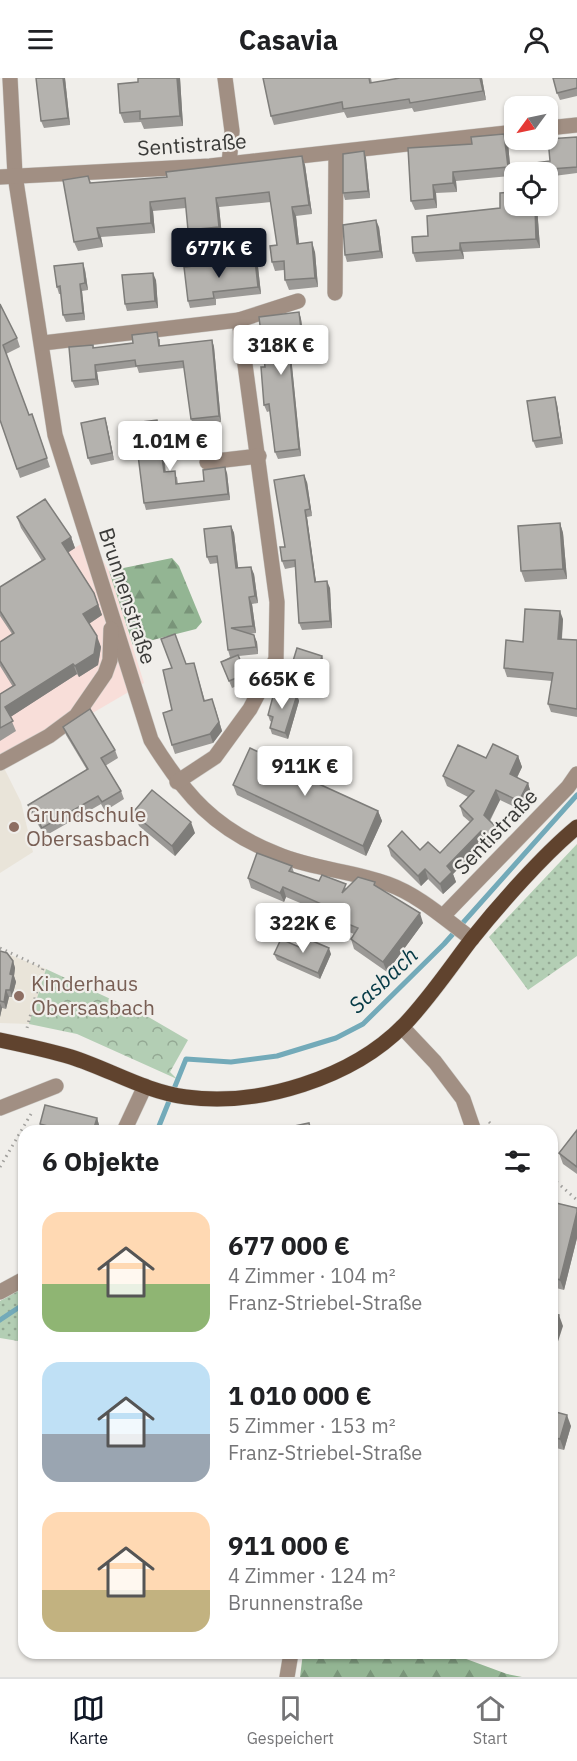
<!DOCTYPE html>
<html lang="de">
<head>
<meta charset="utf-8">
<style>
	body { margin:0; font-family:"IBM Plex Sans",sans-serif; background:#f2f2f2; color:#202124; height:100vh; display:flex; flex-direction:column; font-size:22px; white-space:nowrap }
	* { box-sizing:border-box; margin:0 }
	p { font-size:20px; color:#757577 }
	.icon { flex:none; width:33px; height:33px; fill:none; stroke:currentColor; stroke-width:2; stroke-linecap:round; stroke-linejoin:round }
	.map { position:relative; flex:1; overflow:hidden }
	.drawer { position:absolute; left:18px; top:1047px; width:540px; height:534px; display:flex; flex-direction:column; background:#fff; border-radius:18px; box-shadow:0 2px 4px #0004 }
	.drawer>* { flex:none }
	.needle { width:39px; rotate:237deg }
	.buttons { position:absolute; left:504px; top:18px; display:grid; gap:12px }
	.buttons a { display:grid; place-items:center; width:54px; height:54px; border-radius:12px; background:#fff; box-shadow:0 2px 4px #0004; font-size:30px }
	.price { position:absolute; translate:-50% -51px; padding:0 14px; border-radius:6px; background:#fff; color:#222; font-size:20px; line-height:39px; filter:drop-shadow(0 2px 3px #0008) }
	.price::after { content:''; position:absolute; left:50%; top:36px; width:18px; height:14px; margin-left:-9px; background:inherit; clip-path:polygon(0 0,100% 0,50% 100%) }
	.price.current { background:#111827; color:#fff }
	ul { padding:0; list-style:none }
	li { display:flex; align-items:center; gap:18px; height:150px; padding:0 24px }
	li span { display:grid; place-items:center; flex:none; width:168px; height:120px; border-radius:18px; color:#555 }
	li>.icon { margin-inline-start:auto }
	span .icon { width:72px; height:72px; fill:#fffc; stroke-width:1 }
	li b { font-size:26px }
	h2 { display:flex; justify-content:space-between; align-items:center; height:72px; padding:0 24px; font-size:26px }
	header { display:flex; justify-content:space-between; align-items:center; height:78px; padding:0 24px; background:#fff; font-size:27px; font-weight:700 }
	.tabs { display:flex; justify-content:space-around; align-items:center; height:84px; border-top:2px solid #e0e0e0; background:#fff; font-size:16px; color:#757577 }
	.tabs a { display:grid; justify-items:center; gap:3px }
	.tabs .current { color:#111827 }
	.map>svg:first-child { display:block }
</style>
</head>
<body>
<header><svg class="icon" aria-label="menu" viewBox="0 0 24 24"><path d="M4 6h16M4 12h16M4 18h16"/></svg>Casavia<svg class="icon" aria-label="person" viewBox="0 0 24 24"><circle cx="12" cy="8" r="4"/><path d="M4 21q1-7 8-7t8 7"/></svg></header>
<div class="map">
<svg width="577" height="1599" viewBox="0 0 577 1599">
	<defs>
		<pattern id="grass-dots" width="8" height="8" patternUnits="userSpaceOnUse" patternTransform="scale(1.5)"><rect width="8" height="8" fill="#b3ceb4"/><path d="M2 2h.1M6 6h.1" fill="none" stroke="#93a893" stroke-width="1.8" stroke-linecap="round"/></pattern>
		<pattern id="forest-firs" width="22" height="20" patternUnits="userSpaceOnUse" patternTransform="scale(1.5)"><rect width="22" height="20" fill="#93b593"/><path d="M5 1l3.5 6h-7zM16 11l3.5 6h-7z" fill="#799479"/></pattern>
		<pattern id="park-crowns" width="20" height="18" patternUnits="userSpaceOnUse" patternTransform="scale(1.5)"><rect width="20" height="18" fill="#b3ceb4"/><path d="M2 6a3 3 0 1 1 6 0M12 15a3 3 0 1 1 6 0" fill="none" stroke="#93a893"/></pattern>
	</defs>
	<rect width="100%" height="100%" fill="#f0eeea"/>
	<!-- industrial -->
	<path fill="#f8ded9" d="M91,460L109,493L144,605L0,689V515Z"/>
	<!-- built -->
	<g fill="#e9e4d9">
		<path d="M3,688L21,724L33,774L0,795V690Z"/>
		<path d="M0,873L46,891L29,946L0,945Z"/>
	</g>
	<!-- grass -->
	<g fill="url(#grass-dots)">
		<path d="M577,766V878L528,912L489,859Z"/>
		<path d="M24,1209V1264L0,1260V1223Z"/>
	</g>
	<!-- forest -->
	<g fill="url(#forest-firs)">
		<path d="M172,480L179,488L202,544L196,551L133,567L109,493Z"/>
		<path d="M303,1575H450L507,1596L522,1599H300Z"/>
	</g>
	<!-- park -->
	<path fill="url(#park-crowns)" d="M46,891L145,937L188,962L170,994L177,1001L77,956L29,946Z"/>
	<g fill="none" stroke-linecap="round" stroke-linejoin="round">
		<!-- stream -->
		<g stroke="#73aab9" stroke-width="5">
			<path d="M157,1053L186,981L231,984L277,978L336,960L363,946L444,866L577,717"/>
			<path d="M0,1242L24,1226"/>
		</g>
		<!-- minor casing -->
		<g stroke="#cccac6" stroke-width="16">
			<g id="minor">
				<path d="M10,0L15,97L55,357L151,662C185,717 214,751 277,776C312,791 352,793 388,806C419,817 446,842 472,861"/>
				<path d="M225,0L232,53L229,86"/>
				<path d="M548,50L577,47"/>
				<path d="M0,99L210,88L514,54"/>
				<path d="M335,215L336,76"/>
				<path d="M239,242L298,223"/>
				<path d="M43,265L239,242L277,524L276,581L250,631L215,679L177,704"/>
				<path d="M207,384L259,378"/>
				<path d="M0,685L49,658L76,638L105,596L110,582L111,551"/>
				<path d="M443,838L568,709L577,696"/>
				<path d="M402,949L435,984L463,1021L474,1053"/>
				<path d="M0,1030L56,1008"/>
				<path d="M124,1053L145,1008"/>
				<path d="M0,1214L24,1201"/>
				<path d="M287,1599L291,1575"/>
			</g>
		</g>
		<!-- major casing -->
		<g stroke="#cccac6" stroke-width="16">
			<path id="major" d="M0,962C24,967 48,972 71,979C109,991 146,1014 186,1019C259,1029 352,1000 404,947C429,921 449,891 471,862C499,827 543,777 577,749"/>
		</g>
		<!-- path -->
		<g stroke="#a09f9c" stroke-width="3" stroke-dasharray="1.5 4.5" stroke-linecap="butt">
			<path d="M0,870L43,890L27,950"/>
			<path d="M489,1044L499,1053"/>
			<path d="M0,1089L31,1036"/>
			<path d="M552,1100L577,1122"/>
		</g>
		<!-- minor -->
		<use href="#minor" stroke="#a18f83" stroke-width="15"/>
		<!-- major -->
		<use href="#major" stroke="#60432e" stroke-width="15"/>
	</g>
	<!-- wall -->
	<g fill="#9b9996">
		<path d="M36,0H65L70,47L44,50L41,43Z"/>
		<path d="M180,0L183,48L144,51L141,44L124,45L120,35L138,4Z"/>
		<path d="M263,0H371L372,5L482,0L486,22L414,34L412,30L347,40L344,34L274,47L271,38Z"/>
		<path d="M577,0V18L560,22L557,15Z"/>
		<path d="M577,59V95L554,98L555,113L548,114V94L550,83Z"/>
		<path d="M508,65L511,98L456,103L457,114L436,115L437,130L415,132L411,123L408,70Z"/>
		<path d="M364,73L366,80L370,120L345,122L343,115Z"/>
		<path d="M302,78L305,87L312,136L296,138L299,165L315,174L318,209L289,212L285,202L284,192L275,193L272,184L277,167L271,124L219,129L222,158L191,161L188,152L186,130L153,133L155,155L101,159L103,169L78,173L74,164L88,98L91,105L167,99Z"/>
		<path d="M537,128L540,170L463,174L464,181L416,184L413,175L428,158Z"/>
		<path d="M379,149L383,180L347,184L345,177Z"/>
		<path d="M255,182L258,189L261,216L216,221V227L190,230L188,223Z"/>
		<path d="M85,192L88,212L82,213L85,242L66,244L63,237L61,216H59L57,209Z"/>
		<path d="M156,202L158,230L127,233L125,226Z"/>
		<path d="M0,226L17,260L20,269L6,276L29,337L32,336L50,389L20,400L0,342Z"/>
		<path d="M299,234L301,241L306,276L291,278L301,378L278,381L275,374L270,333L267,334L264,327L265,289Z"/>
		<path d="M160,261V268L212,262L214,269L221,344L194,348L191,341L184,290L139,295L137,289L97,294L99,307L75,310L72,303L93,267L94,270Z"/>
		<path d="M557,326L563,366L536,370L533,363Z"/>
		<path d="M105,340L107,347L114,382L91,387L88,380Z"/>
		<path d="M160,349L166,394L177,399L178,406L204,403L227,395L230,422L146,432L144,425Z"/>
		<path d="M307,404L312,438L307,439L316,504L330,510L332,550L302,552L299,545L295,489L285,491L282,483L285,469Z"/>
		<path d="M17,439L71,459L75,470L68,474L94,515L102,537L89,546L101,569L98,587L79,599L77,596L10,639L16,653L0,663V616L13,609L0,588V564L12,556L0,538V509L42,483L21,450Z"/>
		<path d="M560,445L563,455L567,501L525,504L521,493Z"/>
		<path d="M231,448L234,455L238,490L254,496L258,525L252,526L256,555L250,556L257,564L258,576L239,578L249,603L232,610L221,584L230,579L228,572L218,485L210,486L207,479Z"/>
		<path d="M563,541L562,561L577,562V639L551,634L548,626L552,603L507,599L504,590L523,564Z"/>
		<path d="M322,578L324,585L316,610L292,603L289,596Z"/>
		<path d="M194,585L205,623L215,629L222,653L213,665L175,676L172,667V632L186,586Z"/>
		<path d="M297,617L299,623L288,661L272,656L270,650L272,644L270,643L268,637Z"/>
		<path d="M63,649L115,672L118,680L105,688L121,713L124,721L105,733L101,726L45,758L31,735L28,727L87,692L66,657Z"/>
		<path d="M518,678L522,689L517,700L528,705L531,716L523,733L500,722L490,743L501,760L491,770L485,763L453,796L456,804L443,816L428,801L421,808L391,778L388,768L420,772L440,775L470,744L463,738L460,728L468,719L447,708L443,698L486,680Z"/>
		<path d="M233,707L378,733L382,743L366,778L237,717Z"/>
		<path d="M135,737L195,755L175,778L139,748Z"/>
		<path d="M292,788L294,795L319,803L347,810L375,804L376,809L423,845L387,894L354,871L351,861L354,856L334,848L331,838L286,819L284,824L251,810L248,800Z"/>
		<path d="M299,869L331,876L320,901L277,882L274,876Z"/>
		<path d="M0,873L13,883L15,890L14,898L16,904L12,919H9L6,931L2,930L0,939Z"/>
		<path d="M97,1040L99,1047L98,1053H43L40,1046Z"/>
		<path d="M577,1052V1096L563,1086L559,1075Z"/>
		<path d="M552,1124L577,1130V1160L564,1212L552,1209Z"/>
		<path d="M552,1333L571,1348L564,1372L552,1369Z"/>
	</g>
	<!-- shaded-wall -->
	<g fill="#7e7d7a">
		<path d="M63,0H65L70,47L68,40Z"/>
		<path d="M177,0H180L183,48L180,38Z"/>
		<path d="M480,0H482L486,22L483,13Z"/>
		<path d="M504,56L508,65L511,98L508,89Z"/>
		<path d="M364,73L366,80L370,120L368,113Z"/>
		<path d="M302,78L305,87L312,136L309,127Z"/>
		<path d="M551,91L554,98L555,113L553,107Z"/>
		<path d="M453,94L456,103L457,114L453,105Z"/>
		<path d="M433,107L436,115L437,130L434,121Z"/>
		<path d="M216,120L219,129L222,158L219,149Z"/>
		<path d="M150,124L153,133L155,155L151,145Z"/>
		<path d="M535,128H537L540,170L536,161Z"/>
		<path d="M292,129L296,138L300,175L297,166Z"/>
		<path d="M376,142L379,149L383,180L380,173Z"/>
		<path d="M97,150L101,159L103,169L99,160Z"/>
		<path d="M312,164L315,174L318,209L315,200Z"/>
		<path d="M460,165L463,174L464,181L460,172Z"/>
		<path d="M255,182L258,189L261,216L258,209Z"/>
		<path d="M83,185L85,192L88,212L85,205Z"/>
		<path d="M153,195L156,202L158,230L155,223Z"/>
		<path d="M80,206L82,213L85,242L83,235Z"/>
		<path d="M299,234L301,241L306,276L303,269Z"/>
		<path d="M212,262L214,269L221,344L219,338Z"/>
		<path d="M289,271L291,278L301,378L299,371Z"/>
		<path d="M95,287L97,294L99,307L96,301Z"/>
		<path d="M555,319L557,326L563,366L561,359Z"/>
		<path d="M105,340L107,347L114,382L112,375Z"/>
		<path d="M157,342L160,349L166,400L164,394Z"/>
		<path d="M225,389L227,395L230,422L228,416Z"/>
		<path d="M304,397L307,404L312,438L310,431Z"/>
		<path d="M305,432L307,439L317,511L315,504Z"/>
		<path d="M560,445L563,455L567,501L563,491Z"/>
		<path d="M231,448L234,455L239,497L236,490Z"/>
		<path d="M71,459L75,470L66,476L62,465Z"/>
		<path d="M251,489L254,496L258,525L255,518Z"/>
		<path d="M327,503L330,510L332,550L330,543Z"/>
		<path d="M94,515L102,537L87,547L83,536Z"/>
		<path d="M249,519L252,526L256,555L253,548Z"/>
		<path d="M560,533L563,541L561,569L558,561Z"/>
		<path d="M254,557L257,564L258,576L256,569Z"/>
		<path d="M97,558L101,569L98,587L79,599L75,588Z"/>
		<path d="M322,578L324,585L316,610L314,603Z"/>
		<path d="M73,586L77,596L9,640L5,629Z"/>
		<path d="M297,617L299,623L288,661L285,655Z"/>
		<path d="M212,621L222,653L213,665L210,656Z"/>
		<path d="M518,678L522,689L513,707L510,696Z"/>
		<path d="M528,705L531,716L523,733L519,723Z"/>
		<path d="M496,712L500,722L487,747L484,737Z"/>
		<path d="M378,733L382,743L366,778L363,768Z"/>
		<path d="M191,744L195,755L175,778L172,768Z"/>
		<path d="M497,750L501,760L491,770L488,760Z"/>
		<path d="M481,753L485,763L453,796L456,804L443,816L440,806L447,788Z"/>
		<path d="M425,791L428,801L421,808L418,798Z"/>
		<path d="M283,809L286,819L284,824L280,815Z"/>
		<path d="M420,835L423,845L387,894L383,884Z"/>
		<path d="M329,870L331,876L320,901L318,895Z"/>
		<path d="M13,883L15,890L14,898L16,904L12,919L10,912V896Z"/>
		<path d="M6,912L9,919L6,931L4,924Z"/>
		<path d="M0,925L2,930L0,939Z"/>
		<path d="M97,1040L99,1047L98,1053H93Z"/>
		<path d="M577,1134V1160L564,1212L560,1202Z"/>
		<path d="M559,1237L563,1248L552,1282V1258Z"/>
		<path d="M567,1337L571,1348L564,1372L560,1361Z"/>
	</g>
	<!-- building -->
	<g fill="#b4b2ae" stroke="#7e7d7a" stroke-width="1.5">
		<path d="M36,0H63L68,40L41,43Z"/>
		<path d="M138,0H177L180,38L140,41V33L120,35L118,6L138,4Z"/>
		<path d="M263,0H369L370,5L400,0H480L483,13L410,25L409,21L343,31L342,24L271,38Z"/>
		<path d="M553,0H577V10L557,15Z"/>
		<path d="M504,56L508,89L453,94V105L433,107L434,121L411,123L408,70L472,66L471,59Z"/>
		<path d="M577,59V89L551,91L553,107L548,108V94H537L536,85L550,83L548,61Z"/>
		<path d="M364,73L368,113L343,115V76Z"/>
		<path d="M302,78L309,127L292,129L297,166L312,164L315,200L285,202L284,183L272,184L270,168L277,167L269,114L216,120L219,149L188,152L185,120L150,124L151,145L97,150L99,160L74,164L63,102L88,98L90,105L167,99L166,94Z"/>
		<path d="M514,114V128H535L536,161L460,165V172L413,175L412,159L428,158L427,138L500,130V115Z"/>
		<path d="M376,142L380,173L345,177L343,147Z"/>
		<path d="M255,182L258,209L213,214L214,220L188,223L184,189Z"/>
		<path d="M83,185L85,205L80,206L83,235L63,237L60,208L57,209L54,188Z"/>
		<path d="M153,195L155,223L125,226L122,197Z"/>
		<path d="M0,226L17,260L3,267L29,337L32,336L47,380L17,391L0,342Z"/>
		<path d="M299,234L303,269L289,271L299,371L275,374L269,326L264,327L261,289H265L259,239Z"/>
		<path d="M157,254L159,268L212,262L219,338L191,341L183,283L136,288L135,282L95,287L96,301L72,303L69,269L93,267V270L133,265L132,257Z"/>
		<path d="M555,319L561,359L533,363L527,323Z"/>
		<path d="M105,340L112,375L88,380L81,345Z"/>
		<path d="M157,342L164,394L175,393L176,406L204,403L203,392L225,389L228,416L144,425L134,345Z"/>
		<path d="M304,397L310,431L305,432L315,504L327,503L330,543L299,545L295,482L282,483L280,469H285L274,402Z"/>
		<path d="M45,421L71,459L62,465L94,515L98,527L83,536L97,558L94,576L75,588L73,586L5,629L13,643L0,650V616L15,607L0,583V564L14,555L0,533V509L45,481L17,439Z"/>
		<path d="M560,445L563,491L521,493L518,448Z"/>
		<path d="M231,448L236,490L251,489L255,518L249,519L253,548L231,550L254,557L256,569L228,572L217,478L207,479L204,451Z"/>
		<path d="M525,531L560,533L558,561L577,562V631L548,626L553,595L504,590L506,562L523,564Z"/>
		<path d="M175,556L186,586L194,585L204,623L212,621L219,644L210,656L172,667L163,635L172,632L163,592L172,590L161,561Z"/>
		<path d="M297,570L322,578L314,603L289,596Z"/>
		<path d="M238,577L246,596L229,603L221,584Z"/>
		<path d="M275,611L297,617L285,655L270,650L273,639L268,637Z"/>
		<path d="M90,631L115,672L101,680L121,713L102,724L98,718L42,750L28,727L88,691L63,649Z"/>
		<path d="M493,666L518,678L510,696L528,705L519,723L496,712L484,737L497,750L488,760L481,753L447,788L452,794L440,806L425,791L418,798L388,768L402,753L420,772L428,764L440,775L473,741L460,728L474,713L443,698L458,667L486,680Z"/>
		<path d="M250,670L309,698L308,701L378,733L363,768L233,707Z"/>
		<path d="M152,712L191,744L172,768L135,737V732Z"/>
		<path d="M257,775L292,788L289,793L319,803L322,797L346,806L342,815L358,799L375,804L374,807L420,835L383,884L351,861L358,850L331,839L335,832L283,809L280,815L248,800Z"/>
		<path d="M303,859L329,870L318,895L274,876L281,861L299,869Z"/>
		<path d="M0,873L7,875L13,883L10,896L13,897L10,912H6L4,924L0,923Z"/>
		<path d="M45,1027L97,1040L93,1053H58L59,1051L40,1046Z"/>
		<path d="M309,1045L311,1053H271Z"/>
		<path d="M577,1052V1089L559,1075Z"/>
		<path d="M552,1124L577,1130V1134L560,1202L552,1199Z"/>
		<path d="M552,1235L559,1237L552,1258Z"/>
		<path d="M552,1333L567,1337L560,1361L552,1359Z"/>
	</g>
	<!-- markers -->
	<g fill="#8d6e63" stroke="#f0eeea" stroke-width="2">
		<circle cx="14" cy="749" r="6"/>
		<circle cx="19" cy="918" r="6"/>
	</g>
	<g text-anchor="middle" stroke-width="4.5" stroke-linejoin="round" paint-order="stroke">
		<!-- street labels -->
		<g font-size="21" fill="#3a3a38" stroke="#f0eeea">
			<text transform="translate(192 67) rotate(-4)" y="7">Sentistraße</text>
			<text transform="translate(127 518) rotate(72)" y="7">Brunnenstraße</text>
			<text transform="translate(496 754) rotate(-46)" y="7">Sentistraße</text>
		</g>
		<!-- education labels -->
		<g font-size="21" fill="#785e54" stroke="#f0eeea" text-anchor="start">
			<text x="26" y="744">Grundschule<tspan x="26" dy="24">Obersasbach</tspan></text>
			<text x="31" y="913">Kinderhaus<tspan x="31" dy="24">Obersasbach</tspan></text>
		</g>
		<!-- water labels -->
		<g font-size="22" font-style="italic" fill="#033844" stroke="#f0eeea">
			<text transform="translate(383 902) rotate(-43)" y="8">Sasbach</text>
		</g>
	</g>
</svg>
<div class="buttons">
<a><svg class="needle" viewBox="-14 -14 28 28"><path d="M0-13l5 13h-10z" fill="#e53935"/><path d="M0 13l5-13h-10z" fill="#757577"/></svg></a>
<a><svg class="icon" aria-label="locate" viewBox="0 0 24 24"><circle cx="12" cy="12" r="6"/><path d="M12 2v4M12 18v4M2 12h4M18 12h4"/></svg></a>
</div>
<b class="price current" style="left:219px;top:201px">677K €</b>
<b class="price" style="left:281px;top:298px">318K €</b>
<b class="price" style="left:170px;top:394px">1.01M €</b>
<b class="price" style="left:282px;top:632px">665K €</b>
<b class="price" style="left:305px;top:719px">911K €</b>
<b class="price" style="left:303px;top:876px">322K €</b>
<section class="drawer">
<h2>6 Objekte<svg class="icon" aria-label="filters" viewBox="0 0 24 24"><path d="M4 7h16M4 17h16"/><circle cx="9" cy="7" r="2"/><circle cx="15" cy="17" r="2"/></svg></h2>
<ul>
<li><span style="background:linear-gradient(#ffd9b3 60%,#8fb573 0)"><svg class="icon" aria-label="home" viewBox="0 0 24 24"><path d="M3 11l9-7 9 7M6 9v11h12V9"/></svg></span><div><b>677 000 €</b><p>4 Zimmer · 104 m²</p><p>Franz-Striebel-Straße</p></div></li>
<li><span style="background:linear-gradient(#bfe0f5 60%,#9aa5b1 0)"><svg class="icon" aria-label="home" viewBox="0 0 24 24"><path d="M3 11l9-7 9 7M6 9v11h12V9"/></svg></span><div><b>1 010 000 €</b><p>5 Zimmer · 153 m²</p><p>Franz-Striebel-Straße</p></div></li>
<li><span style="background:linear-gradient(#ffd9b3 65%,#c2b280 0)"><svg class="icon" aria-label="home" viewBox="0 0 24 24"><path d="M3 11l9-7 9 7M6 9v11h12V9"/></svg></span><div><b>911 000 €</b><p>4 Zimmer · 124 m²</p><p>Brunnenstraße</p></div></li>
</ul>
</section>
</div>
<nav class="tabs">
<a class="current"><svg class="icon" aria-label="map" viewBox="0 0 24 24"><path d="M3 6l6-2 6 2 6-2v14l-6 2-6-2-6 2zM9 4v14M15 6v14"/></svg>Karte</a>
<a><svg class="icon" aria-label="saved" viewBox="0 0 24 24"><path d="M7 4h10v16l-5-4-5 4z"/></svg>Gespeichert</a>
<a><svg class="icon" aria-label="home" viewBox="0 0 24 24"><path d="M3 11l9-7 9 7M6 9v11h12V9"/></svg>Start</a>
</nav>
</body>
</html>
